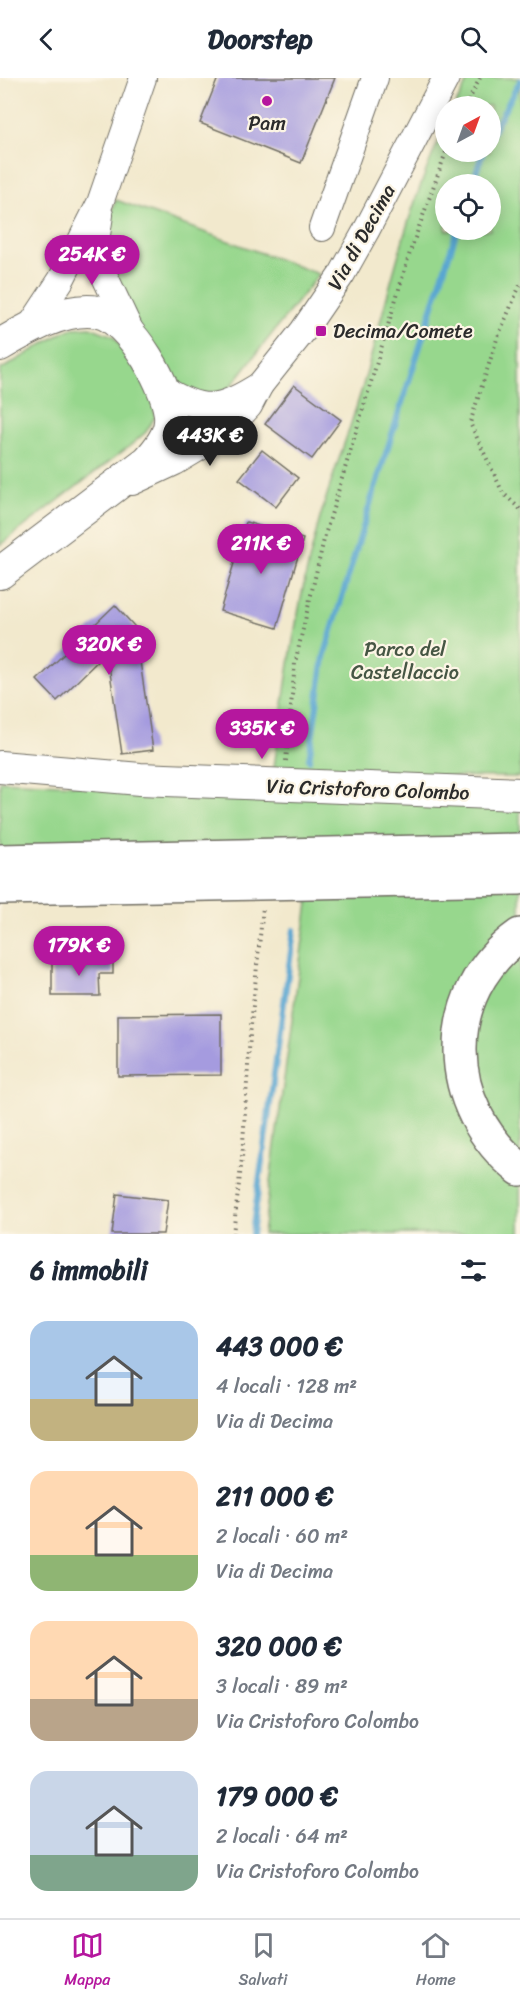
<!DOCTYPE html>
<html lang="it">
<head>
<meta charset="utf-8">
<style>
	body { margin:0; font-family:Sriracha,sans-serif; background:#f2f2f3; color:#1f2937; height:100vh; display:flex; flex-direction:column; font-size:22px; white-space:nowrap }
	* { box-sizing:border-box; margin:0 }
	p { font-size:20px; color:#747a83 }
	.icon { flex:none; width:33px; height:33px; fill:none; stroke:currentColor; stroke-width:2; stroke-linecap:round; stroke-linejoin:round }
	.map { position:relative; height:1156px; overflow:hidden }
	.details { display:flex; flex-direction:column; background:#fff; flex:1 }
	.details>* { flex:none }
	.needle { width:39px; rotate:41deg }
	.tools { position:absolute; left:435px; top:18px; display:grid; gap:12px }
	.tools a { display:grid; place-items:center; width:66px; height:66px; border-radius:50%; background:#fff; box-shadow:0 3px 15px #0003; font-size:30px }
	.price { position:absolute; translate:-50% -51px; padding:0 14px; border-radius:21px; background:#b5179e; color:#fff; font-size:20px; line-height:39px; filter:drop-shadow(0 2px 3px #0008) }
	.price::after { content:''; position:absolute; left:50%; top:36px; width:18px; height:14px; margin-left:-9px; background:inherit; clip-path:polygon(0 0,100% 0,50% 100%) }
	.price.current { background:#222; color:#fff }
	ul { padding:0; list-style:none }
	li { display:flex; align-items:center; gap:18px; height:150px; padding:0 30px }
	li span { display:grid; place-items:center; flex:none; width:168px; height:120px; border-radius:18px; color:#555 }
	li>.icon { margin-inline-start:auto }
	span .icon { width:72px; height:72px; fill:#fffc; stroke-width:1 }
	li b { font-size:26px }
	h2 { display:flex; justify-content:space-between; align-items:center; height:72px; padding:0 30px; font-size:26px }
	header { display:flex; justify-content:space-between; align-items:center; height:78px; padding:0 30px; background:#fff; font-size:27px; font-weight:800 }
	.tab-bar { display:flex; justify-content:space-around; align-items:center; height:84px; border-top:2px solid #e0e1e3; background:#fff; font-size:16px; color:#747a83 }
	.tab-bar a { display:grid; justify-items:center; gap:3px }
	.tab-bar .current { color:#b5179e }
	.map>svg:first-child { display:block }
</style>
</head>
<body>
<header><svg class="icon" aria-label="back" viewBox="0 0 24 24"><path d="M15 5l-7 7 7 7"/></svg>Doorstep<svg class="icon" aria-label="search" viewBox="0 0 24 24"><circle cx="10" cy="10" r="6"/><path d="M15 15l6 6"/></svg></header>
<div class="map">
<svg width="520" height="1156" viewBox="0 0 520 1156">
	<rect width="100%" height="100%" fill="#fcf5e5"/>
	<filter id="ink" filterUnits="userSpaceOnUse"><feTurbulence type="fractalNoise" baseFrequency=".0167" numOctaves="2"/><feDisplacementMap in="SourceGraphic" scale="12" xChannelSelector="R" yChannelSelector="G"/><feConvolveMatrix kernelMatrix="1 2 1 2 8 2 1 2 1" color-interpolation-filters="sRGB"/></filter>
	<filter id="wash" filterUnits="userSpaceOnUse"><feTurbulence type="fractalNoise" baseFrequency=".008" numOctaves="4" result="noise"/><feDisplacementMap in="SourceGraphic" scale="24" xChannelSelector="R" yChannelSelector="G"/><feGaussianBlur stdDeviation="1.35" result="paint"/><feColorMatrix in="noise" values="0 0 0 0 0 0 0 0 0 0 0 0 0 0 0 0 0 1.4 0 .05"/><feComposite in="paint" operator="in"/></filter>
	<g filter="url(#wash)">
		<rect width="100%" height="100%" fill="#f2e9cd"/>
		<!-- green -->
		<g fill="#97d78d" stroke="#61815c" stroke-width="1.5" fill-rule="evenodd">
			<path d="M469,0H520V699L273,697C284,616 295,535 316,455C329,403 351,352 365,300C389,216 407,127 445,49L446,74H490V28H455ZM446,106H490V152H446Z"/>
			<path d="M116,122L319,196L227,313L207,318L189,315L173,300L144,259L113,198L104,156Z"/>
			<path d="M90,249L113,258L152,313L155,339L146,354L131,367L0,467V292L62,255L73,250Z"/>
			<path d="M0,703L520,729V1156H263L313,788L0,795Z"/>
		</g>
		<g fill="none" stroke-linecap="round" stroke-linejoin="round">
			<!-- stream -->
			<g stroke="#58a6d1" stroke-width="6">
				<path d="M490,59L520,3"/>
				<path d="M472,106L483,74"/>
				<path d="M309,682L324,579L373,416L457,152"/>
				<path d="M252,1156L294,852"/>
			</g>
		</g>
		<g id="blocks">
			<!-- building -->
			<g fill="#a59bdf">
				<path d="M218,0H335L301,85L200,45Z"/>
				<path d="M294,307L341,342L312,381L265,346Z"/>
				<path d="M262,372L298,400L276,429L239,401Z"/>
				<path d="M246,444L303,461L277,550L220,533Z"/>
				<path d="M115,527L135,549L153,672L122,676L107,574L57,623L37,602Z"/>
				<path d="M113,882V896H99L100,918H52V883Z"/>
				<path d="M221,936V997L118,998V937Z"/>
				<path d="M117,1116L168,1122L163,1156H112Z"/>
			</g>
		</g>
	</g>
	<g filter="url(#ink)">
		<use href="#blocks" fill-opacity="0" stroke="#716e64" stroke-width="1.5"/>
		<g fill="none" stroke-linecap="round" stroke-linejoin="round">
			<!-- minor casing -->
			<g stroke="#716e64" stroke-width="28">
				<g id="minor">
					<path d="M100,137L95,170L97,182L131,254"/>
					<path d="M322,150L375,0"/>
					<path d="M30,249L61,202L100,125L143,0"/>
					<path d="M164,311C204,336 221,332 260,307"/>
					<path d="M132,404L175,384L210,363L234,344L249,328L260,307L303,253L342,196L366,153L446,0"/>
				</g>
			</g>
			<!-- major casing -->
			<g stroke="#716e64" stroke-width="34">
				<g id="major">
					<path d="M0,267C27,251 66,228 98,234C129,239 173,314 170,344C169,359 158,372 148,383L0,495"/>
					<path d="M0,689L140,701L520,716"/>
				</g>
			</g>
			<!-- highway casing -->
			<g stroke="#716e64" stroke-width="36">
				<g id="highway">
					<path d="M0,783L520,772"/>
					<path d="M0,810L520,800"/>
					<path d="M520,857C438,915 442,1030 520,1091"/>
				</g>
			</g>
			<!-- path -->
			<g stroke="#716e64" stroke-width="4" stroke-dasharray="1.5 4.5" stroke-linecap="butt">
				<path d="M466,28L480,0"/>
				<path d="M520,207L497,261L470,345L503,415L520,431"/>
				<path d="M286,683L295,585L325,457L411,171L446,74"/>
				<path d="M233,1156L242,1080L250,957L263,829"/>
			</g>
			<!-- minor -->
			<use href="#minor" stroke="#fff" stroke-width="26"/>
			<!-- major -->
			<use href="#major" stroke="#fff" stroke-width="32"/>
			<!-- highway -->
			<use href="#highway" stroke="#fff" stroke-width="33"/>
		</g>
	</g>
	<!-- markers -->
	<g fill="#b5179e" stroke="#fcf5e5" stroke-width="2">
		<circle cx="267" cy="23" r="6"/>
		<rect x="315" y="247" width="12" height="12" rx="3"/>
	</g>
	<g text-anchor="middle" stroke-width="4.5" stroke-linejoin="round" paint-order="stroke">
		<!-- poi labels -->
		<g font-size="20" fill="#2b2b2b" stroke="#fcf5e5">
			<text x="267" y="52">Pam</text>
			<text x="333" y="260" text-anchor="start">Decima/Comete</text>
		</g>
		<!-- street labels -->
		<g font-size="20" fill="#2b2b2b" stroke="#fcf5e5">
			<text transform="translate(361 159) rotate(-61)" y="7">Via di Decima</text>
			<text transform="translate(368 711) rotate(2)" y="7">Via Cristoforo Colombo</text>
		</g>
		<!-- park labels -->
		<g font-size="20" fill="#465644" stroke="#fcf5e5">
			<text x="405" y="578">Parco del<tspan x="405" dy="23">Castellaccio</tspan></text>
		</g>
	</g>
</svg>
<div class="tools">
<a><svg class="needle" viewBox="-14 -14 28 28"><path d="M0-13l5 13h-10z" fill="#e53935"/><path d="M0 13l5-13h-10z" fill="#747a83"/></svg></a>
<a><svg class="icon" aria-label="locate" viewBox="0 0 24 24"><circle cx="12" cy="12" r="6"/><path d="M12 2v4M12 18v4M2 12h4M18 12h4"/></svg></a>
</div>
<b class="price" style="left:92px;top:208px">254K €</b>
<b class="price current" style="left:210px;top:389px">443K €</b>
<b class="price" style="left:261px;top:497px">211K €</b>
<b class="price" style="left:109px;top:598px">320K €</b>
<b class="price" style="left:262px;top:682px">335K €</b>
<b class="price" style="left:79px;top:899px">179K €</b>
</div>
<section class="details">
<h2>6 immobili<svg class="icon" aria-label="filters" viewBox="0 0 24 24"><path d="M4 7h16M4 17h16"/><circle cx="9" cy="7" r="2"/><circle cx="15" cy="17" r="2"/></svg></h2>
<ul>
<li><span style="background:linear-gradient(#a9c7e8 65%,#c2b280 0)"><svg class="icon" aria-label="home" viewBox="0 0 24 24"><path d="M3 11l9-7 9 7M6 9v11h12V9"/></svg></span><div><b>443 000 €</b><p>4 locali · 128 m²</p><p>Via di Decima</p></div></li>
<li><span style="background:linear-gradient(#ffd9b3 70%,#8fb573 0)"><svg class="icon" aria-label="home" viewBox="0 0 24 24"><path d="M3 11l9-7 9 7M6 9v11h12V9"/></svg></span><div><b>211 000 €</b><p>2 locali · 60 m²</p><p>Via di Decima</p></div></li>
<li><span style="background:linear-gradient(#ffd9b3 65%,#b9a48a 0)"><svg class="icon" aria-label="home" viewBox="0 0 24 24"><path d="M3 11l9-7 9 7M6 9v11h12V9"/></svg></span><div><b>320 000 €</b><p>3 locali · 89 m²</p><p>Via Cristoforo Colombo</p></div></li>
<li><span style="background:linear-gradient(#c9d6e8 70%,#7fa58c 0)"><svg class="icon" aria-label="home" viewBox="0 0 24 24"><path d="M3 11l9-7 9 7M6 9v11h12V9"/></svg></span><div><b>179 000 €</b><p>2 locali · 64 m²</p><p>Via Cristoforo Colombo</p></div></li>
</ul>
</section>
<nav class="tab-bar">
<a class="current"><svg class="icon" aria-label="map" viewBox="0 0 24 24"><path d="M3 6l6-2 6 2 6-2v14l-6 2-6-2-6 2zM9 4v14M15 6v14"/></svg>Mappa</a>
<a><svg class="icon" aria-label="saved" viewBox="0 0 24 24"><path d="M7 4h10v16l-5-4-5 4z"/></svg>Salvati</a>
<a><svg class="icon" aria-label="home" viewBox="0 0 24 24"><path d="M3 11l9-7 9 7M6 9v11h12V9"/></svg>Home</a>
</nav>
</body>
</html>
